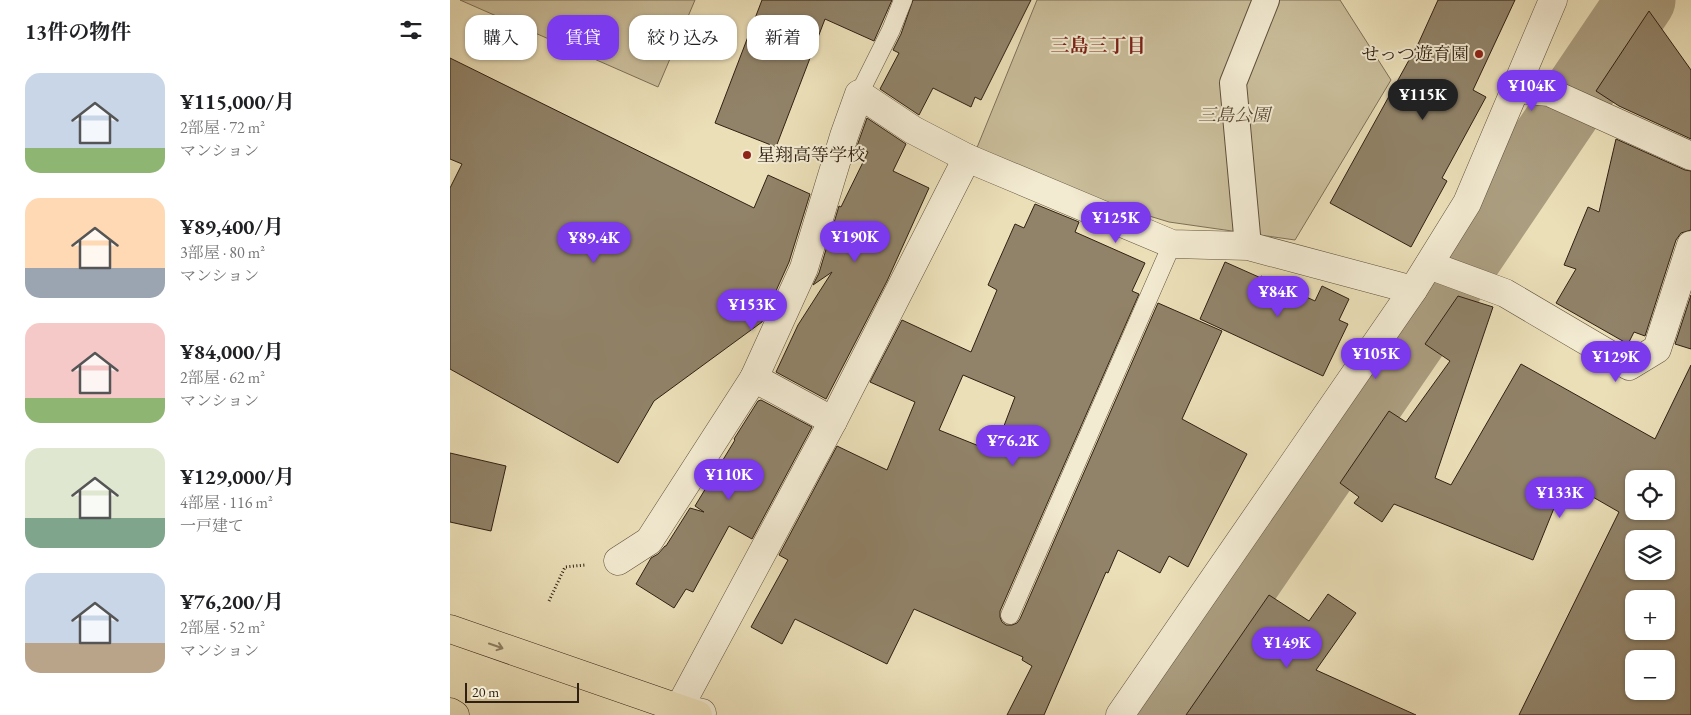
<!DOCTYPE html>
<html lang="ja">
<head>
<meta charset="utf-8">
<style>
	body { margin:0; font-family:"EB Garamond","Noto Serif JP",serif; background:#f2f2f2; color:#202124; height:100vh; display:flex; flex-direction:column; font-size:19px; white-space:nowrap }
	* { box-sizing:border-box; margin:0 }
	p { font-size:16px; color:#757577 }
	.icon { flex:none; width:28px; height:28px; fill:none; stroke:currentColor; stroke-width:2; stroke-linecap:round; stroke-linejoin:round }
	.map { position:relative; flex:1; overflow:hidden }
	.drawer { display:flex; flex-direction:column; background:#fff; width:450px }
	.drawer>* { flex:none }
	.banner { position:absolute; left:15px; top:15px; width:475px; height:45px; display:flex; gap:10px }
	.controls { position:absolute; left:1175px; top:470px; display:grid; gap:10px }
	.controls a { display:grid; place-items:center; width:50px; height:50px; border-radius:10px; background:#fff; box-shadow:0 1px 4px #0004; font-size:25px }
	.scale { position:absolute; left:15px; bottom:12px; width:114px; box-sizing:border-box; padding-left:5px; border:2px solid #302013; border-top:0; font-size:14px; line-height:18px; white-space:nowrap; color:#302013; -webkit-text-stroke:4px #f2ead1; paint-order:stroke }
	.price { position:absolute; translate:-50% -42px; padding:0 11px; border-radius:18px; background:#7c3aed; color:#fff; font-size:16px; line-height:32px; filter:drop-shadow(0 1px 2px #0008) }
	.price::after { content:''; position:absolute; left:50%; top:30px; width:15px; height:11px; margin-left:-8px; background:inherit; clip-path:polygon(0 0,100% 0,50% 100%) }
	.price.current { background:#222; color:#fff }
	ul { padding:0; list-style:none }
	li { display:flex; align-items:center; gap:15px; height:125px; padding:0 25px }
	li span { display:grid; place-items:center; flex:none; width:140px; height:100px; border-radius:15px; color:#555 }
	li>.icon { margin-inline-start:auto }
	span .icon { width:60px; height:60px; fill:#fffc; stroke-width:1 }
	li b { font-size:21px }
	h2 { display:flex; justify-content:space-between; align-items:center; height:60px; padding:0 25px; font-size:21px }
	.tag { padding:0 18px; border-radius:15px; background:#fff; box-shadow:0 1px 4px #0004; font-size:18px; line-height:45px }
	.tag.current { background:#7c3aed; color:#fff }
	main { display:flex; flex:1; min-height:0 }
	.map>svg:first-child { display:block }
</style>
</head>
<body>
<main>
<section class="drawer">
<h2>13件の物件<svg class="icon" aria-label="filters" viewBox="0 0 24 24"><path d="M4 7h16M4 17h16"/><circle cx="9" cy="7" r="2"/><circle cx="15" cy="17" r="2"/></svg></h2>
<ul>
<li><span style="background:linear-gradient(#c9d6e8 75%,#8fb573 0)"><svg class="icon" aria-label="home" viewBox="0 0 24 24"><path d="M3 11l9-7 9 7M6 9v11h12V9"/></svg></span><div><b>¥115,000/月</b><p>2部屋 · 72 m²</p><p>マンション</p></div></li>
<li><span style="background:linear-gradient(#ffd9b3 70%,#9aa5b1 0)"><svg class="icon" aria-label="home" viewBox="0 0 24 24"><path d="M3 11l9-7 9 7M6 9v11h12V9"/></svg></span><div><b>¥89,400/月</b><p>3部屋 · 80 m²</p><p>マンション</p></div></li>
<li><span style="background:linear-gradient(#f6c9c9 75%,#8fb573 0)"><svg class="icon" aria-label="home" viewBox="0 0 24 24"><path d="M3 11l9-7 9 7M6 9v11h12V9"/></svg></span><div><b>¥84,000/月</b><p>2部屋 · 62 m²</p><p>マンション</p></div></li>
<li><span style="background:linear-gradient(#dfe7d0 70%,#7fa58c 0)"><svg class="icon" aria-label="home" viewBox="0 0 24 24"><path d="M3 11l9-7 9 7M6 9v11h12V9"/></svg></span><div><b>¥129,000/月</b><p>4部屋 · 116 m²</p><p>一戸建て</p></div></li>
<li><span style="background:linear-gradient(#c9d6e8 70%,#b9a48a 0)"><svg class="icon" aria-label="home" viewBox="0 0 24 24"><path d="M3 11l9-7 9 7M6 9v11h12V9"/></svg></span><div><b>¥76,200/月</b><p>2部屋 · 52 m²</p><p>マンション</p></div></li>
</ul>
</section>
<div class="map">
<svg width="1241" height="715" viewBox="0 0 1241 715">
	<rect width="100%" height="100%" fill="#ebdfb8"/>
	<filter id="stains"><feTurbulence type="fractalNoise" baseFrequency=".004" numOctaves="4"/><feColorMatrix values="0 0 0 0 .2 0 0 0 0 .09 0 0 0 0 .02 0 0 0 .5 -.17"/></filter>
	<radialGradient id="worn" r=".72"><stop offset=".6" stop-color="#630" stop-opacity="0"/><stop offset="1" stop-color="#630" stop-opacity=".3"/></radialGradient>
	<!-- green -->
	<g fill="#cbbf9c" stroke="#7e7058">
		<path d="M10,0H245L208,87Z"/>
		<path d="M587,0H890L941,80L845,240L719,222L637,197L526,150Z"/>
	</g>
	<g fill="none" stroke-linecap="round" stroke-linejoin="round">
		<!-- river -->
		<path stroke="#ab9e80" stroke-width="69" d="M704,715L964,336L1191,0"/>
	</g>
	<!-- building -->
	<g fill="#918369" stroke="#302013" fill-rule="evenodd">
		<path d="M312,0H442L424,41L375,19L326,147L265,123Z"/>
		<path d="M463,0H581L531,100L525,97L521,107L483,88L469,115L430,89L449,53L443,50L451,34Z"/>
		<path d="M988,0H1065L1023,90L1036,97L992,178L997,181L961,247L880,203L969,42Z"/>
		<path d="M1199,11L1241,70V139L1169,106L1146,91Z"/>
		<path d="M0,58L304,208L318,175L360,194L339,262L312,322L204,401L168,463L0,369V188L12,164L0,159Z"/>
		<path d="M417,118L456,144L443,171L479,188L437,281L376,399L326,372L348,325L382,272L363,285L369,273L389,206L391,207L418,152L407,146Z"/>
		<path d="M1166,139L1235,170L1241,171V230L1231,233L1226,240L1195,336L1184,332L1178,344L1106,303L1126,269L1114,265L1138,207L1149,212Z"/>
		<path d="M585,204L629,222L625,232L695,263L682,291L689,294L550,611V617L552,622L556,625H562L567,623L570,619L708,303L772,331L732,419L797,454L738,567L719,556L710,573L668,550L658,573L656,572L594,715H557L582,666L572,660L573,657L464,609L437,664L345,619L332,644L301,627L338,560L329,555L387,446L437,470L465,402L420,382L452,320L521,352L547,290L538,285L565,224L574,228ZM513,375L565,397L544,452L489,430Z"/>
		<path d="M775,262L811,278V276L865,301L872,286L899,299L889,320L898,324L873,376L750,319Z"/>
		<path d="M1241,295V349L1225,344Z"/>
		<path d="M1008,296L1043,307L985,478L1001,485L1071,364L1205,439L1241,365V715H1069L1169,512L1115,481L1083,560L944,504L932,522L904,503L909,497L890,483L939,411L956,422L1000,361L975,344ZM1184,479H1216V511H1184ZM1184,539H1216V571H1184ZM1184,599H1216V631H1184ZM1184,659H1216V691H1184Z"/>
		<path d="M311,400L362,427L302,539L279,526L243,592L236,589L224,608L186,584L201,558L208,554L215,546H216L240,508L254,512L245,506L285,440L284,439L308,401Z"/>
		<path d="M0,453L56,466L41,531L0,522Z"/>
		<path d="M878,594L906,613L866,670L966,715H736L819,595L859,621Z"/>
	</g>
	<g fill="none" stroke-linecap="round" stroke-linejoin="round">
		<!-- service casing -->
		<g stroke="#5f503c" stroke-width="19">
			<g id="service">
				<path d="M409,94L441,30L453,0"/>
				<path d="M560,615L722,244"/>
			</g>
		</g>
		<!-- pedestrian casing -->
		<g stroke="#5f503c" stroke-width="28">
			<path id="pedestrian" d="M798,246L783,83L816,0"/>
		</g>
		<!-- minor casing -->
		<g stroke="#5f503c" stroke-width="29">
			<g id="minor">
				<path d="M1065,89L1099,92L1241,156"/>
				<path d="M979,265L1055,293L1179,366L1207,349L1241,245"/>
				<path d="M304,378L383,421"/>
				<path d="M168,561L199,541L304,378L354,268L394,136L409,94L463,130L517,158L722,244L798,246L963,290"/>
				<path d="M252,713L229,708L383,421L517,158"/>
				<path d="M670,715L963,290L1017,203L1103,0"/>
			</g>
		</g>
		<!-- primary casing -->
		<g stroke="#302013" stroke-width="29">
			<g id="primary">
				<path d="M0,629L248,715"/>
				<path d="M0,712L5,715"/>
			</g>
		</g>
		<!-- path -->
		<path stroke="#302013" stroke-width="3" stroke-dasharray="1 2.5" stroke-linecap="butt" d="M99,601L115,567L135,565"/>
		<!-- service -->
		<use href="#service" stroke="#f2ead1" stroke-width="18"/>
		<!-- pedestrian -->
		<use href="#pedestrian" stroke="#f2ead1" stroke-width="26"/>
		<!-- minor -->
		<use href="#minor" stroke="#f2ead1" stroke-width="28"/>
		<!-- primary -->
		<use href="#primary" stroke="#ebdfb8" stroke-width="28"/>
	</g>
	<!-- one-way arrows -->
	<defs><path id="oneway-shaft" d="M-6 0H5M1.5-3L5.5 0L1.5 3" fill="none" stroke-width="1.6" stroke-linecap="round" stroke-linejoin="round" transform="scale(1.25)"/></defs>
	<use stroke="#8e8066" href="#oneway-shaft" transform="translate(46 646) rotate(19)"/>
	<!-- markers -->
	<g fill="#8f2418" stroke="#f2ead1" stroke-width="2">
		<circle cx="1029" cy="54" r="5"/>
		<circle cx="297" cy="155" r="5"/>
	</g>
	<g text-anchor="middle" stroke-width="4" stroke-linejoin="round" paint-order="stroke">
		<!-- poi labels -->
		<g font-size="18" fill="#302013" stroke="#f2ead1" text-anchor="end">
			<text x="1019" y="60">せっつ遊育園</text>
			<text x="307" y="161" text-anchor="start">星翔高等学校</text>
		</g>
		<!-- park labels -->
		<g font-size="18" font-style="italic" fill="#574835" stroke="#f2ead1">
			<text x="784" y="121">三島公園</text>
		</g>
		<!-- neighbourhood labels -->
		<g font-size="19" font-weight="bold" fill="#7a1f14" stroke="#f2ead1">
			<text x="648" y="52">三島三丁目</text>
		</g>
	</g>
	<rect width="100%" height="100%" filter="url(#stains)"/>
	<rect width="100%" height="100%" fill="url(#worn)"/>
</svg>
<div class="controls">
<a><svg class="icon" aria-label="locate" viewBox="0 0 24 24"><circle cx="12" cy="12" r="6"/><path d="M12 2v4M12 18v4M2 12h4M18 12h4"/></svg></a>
<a><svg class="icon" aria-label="layers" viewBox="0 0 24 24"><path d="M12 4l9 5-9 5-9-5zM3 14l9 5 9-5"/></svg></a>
<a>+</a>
<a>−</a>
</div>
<div class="scale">20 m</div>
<b class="price" style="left:1082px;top:112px">¥104K</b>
<b class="price current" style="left:973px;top:121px">¥115K</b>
<b class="price" style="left:666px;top:244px">¥125K</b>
<b class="price" style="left:405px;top:263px">¥190K</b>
<b class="price" style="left:144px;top:264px">¥89.4K</b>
<b class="price" style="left:828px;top:318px">¥84K</b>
<b class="price" style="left:302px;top:331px">¥153K</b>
<b class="price" style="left:926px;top:380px">¥105K</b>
<b class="price" style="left:1166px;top:383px">¥129K</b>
<b class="price" style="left:563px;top:467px">¥76.2K</b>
<b class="price" style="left:279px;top:501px">¥110K</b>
<b class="price" style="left:1110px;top:519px">¥133K</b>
<b class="price" style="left:837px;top:669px">¥149K</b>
<div class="banner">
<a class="tag">購入</a>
<a class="tag current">賃貸</a>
<a class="tag">絞り込み</a>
<a class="tag">新着</a>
</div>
</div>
</main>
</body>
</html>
